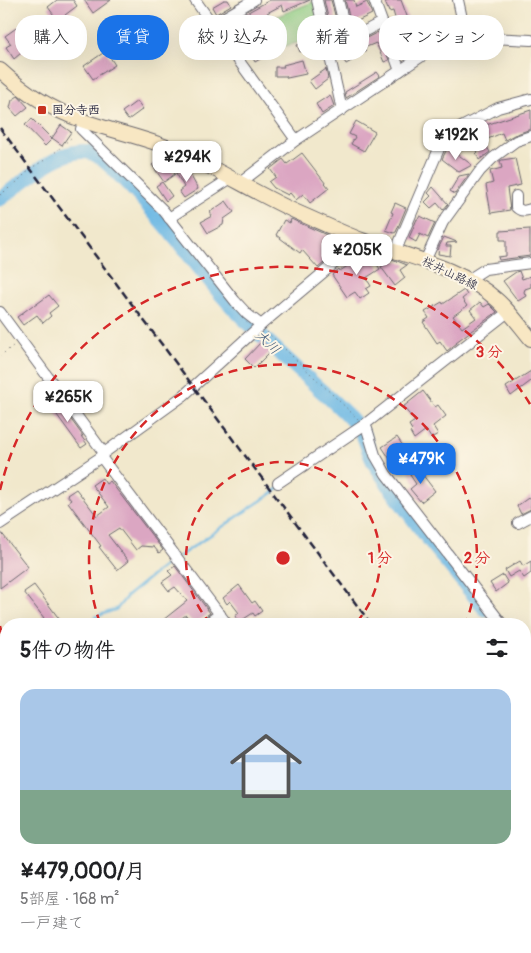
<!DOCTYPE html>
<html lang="ja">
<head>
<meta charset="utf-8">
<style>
	body { margin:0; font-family:Pangolin,"Klee One",sans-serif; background:#f6f6f6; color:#202124; height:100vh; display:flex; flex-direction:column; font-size:19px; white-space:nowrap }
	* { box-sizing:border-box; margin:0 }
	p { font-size:16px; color:#757577 }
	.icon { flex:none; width:28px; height:28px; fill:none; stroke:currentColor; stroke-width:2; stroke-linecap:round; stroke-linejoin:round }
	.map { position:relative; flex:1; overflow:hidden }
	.drawer { position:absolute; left:0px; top:618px; width:531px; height:336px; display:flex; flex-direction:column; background:#fff; border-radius:20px 20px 0 0; box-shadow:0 5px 20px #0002 }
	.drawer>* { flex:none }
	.guide { position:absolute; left:15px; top:15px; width:501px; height:45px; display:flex; gap:10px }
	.price { position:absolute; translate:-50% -42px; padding:0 11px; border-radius:10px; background:#fff; color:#222; font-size:16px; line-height:32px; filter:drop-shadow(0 1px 2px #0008) }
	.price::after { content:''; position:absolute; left:50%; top:30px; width:15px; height:11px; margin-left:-8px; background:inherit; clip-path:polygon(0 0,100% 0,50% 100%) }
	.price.active { background:#1a73e8; color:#fff }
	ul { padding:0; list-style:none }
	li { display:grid; align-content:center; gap:10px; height:265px; padding:0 20px }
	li+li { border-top:1px solid #e0e0e0 }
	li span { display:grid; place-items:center; height:155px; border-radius:15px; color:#555 }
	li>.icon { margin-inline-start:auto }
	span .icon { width:90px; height:90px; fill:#fffc; stroke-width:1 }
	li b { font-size:21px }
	h2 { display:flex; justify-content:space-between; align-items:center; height:60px; padding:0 20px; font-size:21px }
	.chip { padding:0 18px; border-radius:20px; background:#fff; box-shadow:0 5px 20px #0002; font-size:18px; line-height:45px }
	.chip.active { background:#1a73e8; color:#fff }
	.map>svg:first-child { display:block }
</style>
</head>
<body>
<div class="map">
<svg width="531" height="953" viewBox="0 0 531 953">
	<rect width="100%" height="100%" fill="#fcf5e5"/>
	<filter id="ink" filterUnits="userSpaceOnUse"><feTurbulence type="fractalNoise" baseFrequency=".02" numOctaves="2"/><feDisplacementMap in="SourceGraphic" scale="10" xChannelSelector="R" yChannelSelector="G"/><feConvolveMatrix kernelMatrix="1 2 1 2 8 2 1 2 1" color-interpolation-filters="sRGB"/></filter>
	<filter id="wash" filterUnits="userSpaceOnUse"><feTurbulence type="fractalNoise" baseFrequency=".0096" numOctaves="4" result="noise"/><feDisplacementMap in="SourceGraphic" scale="20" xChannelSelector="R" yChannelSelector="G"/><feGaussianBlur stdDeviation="1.12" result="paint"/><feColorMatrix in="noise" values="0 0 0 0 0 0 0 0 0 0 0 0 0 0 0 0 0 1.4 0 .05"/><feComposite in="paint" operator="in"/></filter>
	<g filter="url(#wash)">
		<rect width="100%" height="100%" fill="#f1e8cc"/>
		<!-- green -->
		<path fill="#8ccb81" stroke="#57765e" d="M315,1L323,36L275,49V17Z"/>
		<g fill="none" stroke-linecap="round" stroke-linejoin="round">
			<!-- stream -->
			<g stroke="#6ab7e4" stroke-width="2.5">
				<path d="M178,557L290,481"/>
				<path d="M89,624L95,617L117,609L127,596L173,559"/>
				<path d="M0,683L6,678"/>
			</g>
			<!-- river -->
			<path stroke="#6ab7e4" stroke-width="15" d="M0,199C21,184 65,143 92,153C103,157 113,169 121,177C157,213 187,253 219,292C249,327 284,356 317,387C332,400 348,414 360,430C367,439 368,454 375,464C407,515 447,562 485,609"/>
		</g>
		<g id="blocks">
			<!-- building -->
			<g fill="#dba6c2">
				<path d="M57,0H73L77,6L65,15L74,26L66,32L48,7Z"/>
				<path d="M84,0H111L93,13Z"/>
				<path d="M224,0H228L231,5L216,14L212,7Z"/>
				<path d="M270,0H310L284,11L282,5L267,13L271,20L269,21L272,27L270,28L274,35L259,42L267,55L255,62L244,42L240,45L230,22Z"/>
				<path d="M324,0H331L343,45L347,47L351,46L378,32L389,60L384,62L376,43L364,48L366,51L354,57L355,59L346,64L338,50L336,51Z"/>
				<path d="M345,0H354L356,7L367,2L372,14L351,24Z"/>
				<path d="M392,0H401L414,35L416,34L419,50L403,59L400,51L402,50L399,33L395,34L393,26L397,25L393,11L389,12L385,2Z"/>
				<path d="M19,26L25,34L27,32L34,42L14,59L6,47L11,44L5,36Z"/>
				<path d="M318,38L320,45L300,52L297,45Z"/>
				<path d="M106,51L115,65L93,79L84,66Z"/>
				<path d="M302,60L306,74L287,78L286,76H275V67H284L283,65Z"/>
				<path d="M326,69L328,79L315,89L309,81Z"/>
				<path d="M377,72L380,76L346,98L345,92Z"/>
				<path d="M330,95L334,106L322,114L316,104Z"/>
				<path d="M18,96L28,107L17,116L10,108L12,100Z"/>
				<path d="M137,101L143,109L128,120L122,112Z"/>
				<path d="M531,110V129L514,135L505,140L502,133L483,141L490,152L479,160L476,154L478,152L472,142L465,145L461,135L482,124L483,126Z"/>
				<path d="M32,119L52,139L45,146L25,125Z"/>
				<path d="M356,121L375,132L364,151L351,144L355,137L349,134Z"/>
				<path d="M61,125L71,132L62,145L52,138Z"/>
				<path d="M448,147L472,165L459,172L442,159Z"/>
				<path d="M302,153L329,188L310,203L303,194L296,200L290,193L288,195L274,188L269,182L276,177L270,169L283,159L287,164Z"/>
				<path d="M163,157L175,174L164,182L152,165Z"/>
				<path d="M515,158L521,185L507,188L510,210L491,213L486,185L493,183L490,171L502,168L500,161L502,160Z"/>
				<path d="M186,167L198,189L184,198L179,191L184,187L176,173Z"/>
				<path d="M469,174L455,194L450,191L459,176Z"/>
				<path d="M162,182L172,196L166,201L156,186Z"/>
				<path d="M433,187L448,204L443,210L437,203L431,208L425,202L431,196L428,193Z"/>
				<path d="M226,201L234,212L224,219L223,225L208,233L201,222L212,216L210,212Z"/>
				<path d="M395,203L406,208L396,232L394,233L386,230L393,213L391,212Z"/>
				<path d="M420,216L435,223L428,238L420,234L416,242L409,238L417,219H418Z"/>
				<path d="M291,219L340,241L327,252L331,257L318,268L302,250L300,253L276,235L284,220L290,223Z"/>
				<path d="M530,229V256L499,260L498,257L506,256V240H500V231Z"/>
				<path d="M444,237L457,242L447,243L446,246H451L450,256L438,254L439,247Z"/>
				<path d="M370,254L380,269L366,278L371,286L366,289L369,293L360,299L355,292L347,297L332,275L339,269L340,271L364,255L365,258Z"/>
				<path d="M392,259L407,265L400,270L405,278L395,286L381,267Z"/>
				<path d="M519,271L522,279L531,276V287L525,289L524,292L526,296L518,301L503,281L516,272Z"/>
				<path d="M464,290L467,295L462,299L467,306L453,316L462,328L476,318L470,310L480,302L484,307L489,304L497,312L456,342L457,343L447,351L440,341L437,343L423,322L429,318L425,312L442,302L443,304Z"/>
				<path d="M49,295L58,306L49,313L51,316L43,323L37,315L23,325L17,317L33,305L34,306Z"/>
				<path d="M262,341L271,351L254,368L245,359Z"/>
				<path d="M531,371V381L511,396L506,387Z"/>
				<path d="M423,391L435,407L438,405L446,416L433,426L438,434L431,438L426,430L414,439L410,432L412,430L409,425L415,421L403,407Z"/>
				<path d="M56,399L83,436H81L87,444L81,448L49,404Z"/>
				<path d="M397,437L405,449L390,459L382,447Z"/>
				<path d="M416,466L435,491L421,502L410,489L416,484L410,475L411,474L409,471Z"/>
				<path d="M102,478L106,484L110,481L163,550L159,553L154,547L141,546L136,550L119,528L108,535L128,561L117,570L99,547L101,546L68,502L71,500L67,495L76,489L97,516L109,507L92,485Z"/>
				<path d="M531,496V509L521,514L517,506Z"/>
				<path d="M0,531L28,567L0,588Z"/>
				<path d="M520,561L523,566L531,561V573L524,578L519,571L509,577L505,570Z"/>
				<path d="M175,566L210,613L194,624L186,615L173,624H158L187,601L175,587L169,591L162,582L172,575L168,571Z"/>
				<path d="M503,575L508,583L496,592L490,583Z"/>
				<path d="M34,585L63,624H37L44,618L24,592Z"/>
				<path d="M239,585L252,603L255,601L262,611L255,616L253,613L239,622L235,616L239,613L230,601L227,604L223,598Z"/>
				<path d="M6,711V737L0,741V714Z"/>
				<path d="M6,787V815L0,819V792Z"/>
			</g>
		</g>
	</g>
	<g filter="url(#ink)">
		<use href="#blocks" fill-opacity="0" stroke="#6a676e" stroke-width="1"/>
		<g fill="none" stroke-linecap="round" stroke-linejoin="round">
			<!-- street casing -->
			<g stroke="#6a676e" stroke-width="12">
				<g id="street">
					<path d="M195,0L296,140"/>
					<path d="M317,0L342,110"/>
					<path d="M338,0L348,40L382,22"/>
					<path d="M374,0L400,71"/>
					<path d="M458,0L466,37"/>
					<path d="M213,24L254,0"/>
					<path d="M84,121L81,129L163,210L235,301L247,314L261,325"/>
					<path d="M240,183L296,140L452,36L531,40"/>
					<path d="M516,196V207C521,212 525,211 531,209"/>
					<path d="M169,218L231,178"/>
					<path d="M396,250L441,144L448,134L498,108L531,99"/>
					<path d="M425,261L443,222L480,171L493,158L516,141L531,136"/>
					<path d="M468,280L485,269L531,263"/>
					<path d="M0,312L104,453"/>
					<path d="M364,425L367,429L375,455L386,474L502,624"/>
					<path d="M101,457L227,624"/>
					<path d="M278,483L364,425L508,312"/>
					<path d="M518,523L531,516"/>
					<path d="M0,524L101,457L104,453L183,396L261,325L362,240"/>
					<path d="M206,624L220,614"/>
					<path d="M0,648L6,657"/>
					<path d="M525,660L531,671"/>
					<path d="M0,707L6,703"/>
					<path d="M0,761L6,769"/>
					<path d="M525,807L531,801"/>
					<path d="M303,948L307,953"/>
					<path d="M476,948L480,953"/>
					<path d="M85,953L92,948"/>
					<path d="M317,953L324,948"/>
				</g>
			</g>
			<!-- secondary casing -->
			<g stroke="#6a676e" stroke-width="16">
				<path id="secondary" d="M0,70C25,93 52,110 84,121C115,132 147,138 177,151C219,169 258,195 299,213C320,222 340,232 362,240C407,257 458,266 496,299C509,310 520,326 531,339"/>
			</g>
			<!-- path -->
			<g stroke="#6a676e" stroke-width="1" stroke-dasharray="1 4" stroke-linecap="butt">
				<path d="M0,195L17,182L31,168L50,157L73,136"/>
				<path d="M267,332L358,419"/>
				<path d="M0,356L13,346"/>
			</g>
			<!-- street -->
			<use href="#street" stroke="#fff" stroke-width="10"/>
			<!-- secondary -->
			<use href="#secondary" stroke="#f8e7c3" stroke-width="14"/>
			<!-- rail -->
			<g stroke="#22223b" stroke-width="2.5" stroke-dasharray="8 4" stroke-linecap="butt">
				<path d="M0,128L371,624"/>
				<path d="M525,830L531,838"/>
			</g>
		</g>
	</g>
	<!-- distance rings -->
	<g fill="none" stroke="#d62828" stroke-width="2.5" stroke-dasharray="9 6">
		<path d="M211 624A97 97 0 1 1 355 624"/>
		<path d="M100 623A194 194 0 1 1 466 623"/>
		<path d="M6 648A291 291 0 0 1 0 626M0 490A291 291 0 0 1 530 404"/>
	</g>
	<!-- markers -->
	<rect fill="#c8321e" stroke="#fcf5e5" stroke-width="2" x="37" y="105" width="10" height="10" rx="2.5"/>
	<g text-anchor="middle" stroke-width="4" stroke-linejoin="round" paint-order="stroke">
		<!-- poi labels -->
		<g font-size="12" font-weight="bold" fill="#22223b" stroke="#fcf5e5" text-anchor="start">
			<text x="52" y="114">国分寺西</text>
		</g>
		<!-- street labels -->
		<g font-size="12" fill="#22223b" stroke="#fcf5e5">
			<text transform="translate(450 273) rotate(26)" y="4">桜井山路線</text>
		</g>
		<!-- water labels -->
		<g font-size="14" font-style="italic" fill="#3b5676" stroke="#fcf5e5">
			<text transform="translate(268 342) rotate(44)" y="5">大川</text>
		</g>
	</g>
	<circle cx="283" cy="558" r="8" fill="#d62828" stroke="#fcf5e5" stroke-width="2.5"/>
	<g font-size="15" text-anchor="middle" font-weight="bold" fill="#d62828" stroke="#fcf5e5" stroke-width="4" stroke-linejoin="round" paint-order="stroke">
		<text x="489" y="357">3 分</text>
		<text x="380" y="563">1 分</text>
		<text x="477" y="563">2 分</text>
	</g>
</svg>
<b class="price" style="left:456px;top:161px">¥192K</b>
<b class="price" style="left:187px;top:183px">¥294K</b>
<b class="price" style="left:357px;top:276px">¥205K</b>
<b class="price" style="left:68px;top:423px">¥265K</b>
<b class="price active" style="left:421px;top:485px">¥479K</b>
<div class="guide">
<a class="chip">購入</a>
<a class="chip active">賃貸</a>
<a class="chip">絞り込み</a>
<a class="chip">新着</a>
<a class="chip">マンション</a>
</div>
<section class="drawer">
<h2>5件の物件<svg class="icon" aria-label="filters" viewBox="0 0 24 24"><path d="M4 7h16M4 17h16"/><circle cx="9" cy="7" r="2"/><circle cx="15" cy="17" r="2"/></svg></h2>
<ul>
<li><span style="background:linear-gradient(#a9c7e8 65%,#7fa58c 0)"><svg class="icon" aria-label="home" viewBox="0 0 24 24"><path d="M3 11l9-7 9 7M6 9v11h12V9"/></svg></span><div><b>¥479,000/月</b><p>5部屋 · 168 m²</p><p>一戸建て</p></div></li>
</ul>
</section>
</div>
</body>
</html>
